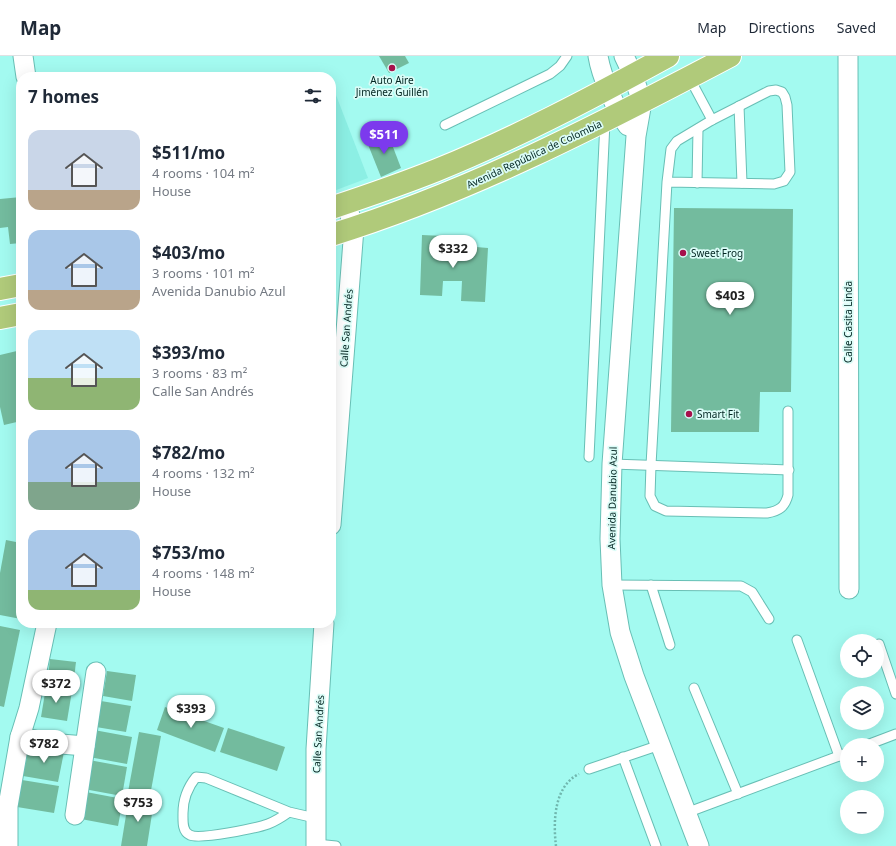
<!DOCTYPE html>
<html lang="en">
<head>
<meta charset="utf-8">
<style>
	body { margin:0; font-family:"Noto Sans",sans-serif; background:#f2f2f3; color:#1f2937; height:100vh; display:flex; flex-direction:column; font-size:15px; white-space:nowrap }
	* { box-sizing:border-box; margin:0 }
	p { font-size:13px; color:#747a83 }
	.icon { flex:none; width:22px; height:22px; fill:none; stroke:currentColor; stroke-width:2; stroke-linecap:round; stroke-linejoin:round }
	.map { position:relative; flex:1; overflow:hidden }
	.side { position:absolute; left:16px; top:16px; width:320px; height:556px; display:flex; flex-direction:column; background:#fff; border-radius:16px; box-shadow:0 4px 16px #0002 }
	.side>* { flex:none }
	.controls { position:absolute; left:840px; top:578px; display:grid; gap:8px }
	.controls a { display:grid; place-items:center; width:44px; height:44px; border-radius:50%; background:#fff; box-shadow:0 4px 16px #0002; font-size:20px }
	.price { position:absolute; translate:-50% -34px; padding:0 9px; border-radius:14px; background:#fff; color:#222; font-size:13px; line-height:26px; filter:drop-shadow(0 1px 2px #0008) }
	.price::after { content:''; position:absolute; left:50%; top:24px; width:12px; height:9px; margin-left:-6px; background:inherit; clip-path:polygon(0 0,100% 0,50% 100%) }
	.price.current { background:#7c3aed; color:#fff }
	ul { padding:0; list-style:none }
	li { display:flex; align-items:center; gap:12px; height:100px; padding:0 12px }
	li span { display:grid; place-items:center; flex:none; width:112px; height:80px; border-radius:12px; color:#555 }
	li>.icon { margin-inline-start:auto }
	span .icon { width:48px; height:48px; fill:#fffc; stroke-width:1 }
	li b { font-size:17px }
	h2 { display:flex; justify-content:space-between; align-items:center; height:48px; padding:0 12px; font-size:17px }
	header { display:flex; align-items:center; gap:24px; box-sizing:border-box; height:56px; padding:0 20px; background:#fff; border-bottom:1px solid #e0e1e3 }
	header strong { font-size:19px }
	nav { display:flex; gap:22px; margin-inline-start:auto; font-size:14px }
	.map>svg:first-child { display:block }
</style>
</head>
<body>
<header>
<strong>Map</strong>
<nav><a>Map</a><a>Directions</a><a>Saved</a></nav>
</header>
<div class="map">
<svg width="896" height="790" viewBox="0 0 896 790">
	<rect width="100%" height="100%" fill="#a3faf0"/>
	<!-- built -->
	<path fill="#8cefe4" d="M331,26L368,122L331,136Z"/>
	<!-- building -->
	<g fill="#73bb9e">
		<path d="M379,0H405L409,7L389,17Z"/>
		<path d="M388,78L401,112L381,121L367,86Z"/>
		<path d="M21,141V187L10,188L8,171L0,172V143Z"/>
		<path d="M674,152L793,153L791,336H760L759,376H671Z"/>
		<path d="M422,179L444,180L443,194L463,195L464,190L488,192L485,246L461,245L462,225H443L442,240L420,239Z"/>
		<path d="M21,294V365L4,369L0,351V299Z"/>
		<path d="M6,484L21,487V563L0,559V517Z"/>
		<path d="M0,570L20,574L4,651L0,650Z"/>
		<path d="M50,603L76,606L73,631L47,628Z"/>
		<path d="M107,615L136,619L132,645L103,640Z"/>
		<path d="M46,631L72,635L67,665L41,661Z"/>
		<path d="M101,645L131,650L126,676L96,671Z"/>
		<path d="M165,651L224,672L215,696L157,674Z"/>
		<path d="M228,672L285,691L277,715L220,696Z"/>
		<path d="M94,674L132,681L127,708L89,701Z"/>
		<path d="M139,676L161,680L150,740L128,736Z"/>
		<path d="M29,690L64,696L58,726L23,720Z"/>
		<path d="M89,704L127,711L122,740L84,733Z"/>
		<path d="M22,724L59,730L54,757L17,751Z"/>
		<path d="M86,736L123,743L118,770L81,763Z"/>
		<path d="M129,741L154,745L147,790H121Z"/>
	</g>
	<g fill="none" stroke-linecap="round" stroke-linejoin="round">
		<!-- service casing -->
		<g stroke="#68bfb5" stroke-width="11">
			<g id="service">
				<path d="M689,21L712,64"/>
				<path d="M739,50L742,127"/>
				<path d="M445,69L550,18L560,10L567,0"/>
				<path d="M667,126L774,128L784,125L790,116L787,49L785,41L782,36L776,34L769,35L712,64L677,85L671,93L667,126L651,409L650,440L655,450L666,455L767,457C779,455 785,451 788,439V355"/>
				<path d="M697,127L698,73"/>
				<path d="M589,401L605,66"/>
				<path d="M612,408L789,414"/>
				<path d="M612,529L741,530L752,536L769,563"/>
				<path d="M651,529L670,589"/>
				<path d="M797,584L839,700"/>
				<path d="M879,588L896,638"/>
				<path d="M694,632L738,738"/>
				<path d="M867,689L896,678"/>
				<path d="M623,701L656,790"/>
				<path d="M589,713L660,689"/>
				<path d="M289,756C282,761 276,765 268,768C257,772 199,784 190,779C182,776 183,765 183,757C183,744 188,731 196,721L206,722L289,756L315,762"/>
				<path d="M686,757L847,697"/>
				<path d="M316,788L336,790"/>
			</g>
		</g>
		<!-- minor casing -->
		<g stroke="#68bfb5" stroke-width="21">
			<g id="minor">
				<path d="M23,0L26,21"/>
				<path d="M598,0C601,19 616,55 628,70"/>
				<path d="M624,0L633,19L642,46L636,80L612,408L610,483L612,529L620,576L634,620L699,790"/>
				<path d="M848,0L849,533"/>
				<path d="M331,469L354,172L346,147"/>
				<path d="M20,681L49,687L85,690"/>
				<path d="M75,759L96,616"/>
				<path d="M8,790V750L20,681L29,652L47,567"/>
				<path d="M316,790V693L324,567"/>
			</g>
		</g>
		<!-- primary casing -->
		<g stroke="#fff" stroke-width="24">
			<g id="primary">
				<path d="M331,152C367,140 402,128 437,114C516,82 593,41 668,0"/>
				<path d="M331,179C470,136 601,68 730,0"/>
				<path d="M0,233L21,229"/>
				<path d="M0,262L21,258"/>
			</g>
		</g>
		<!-- path -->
		<path stroke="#70b7ae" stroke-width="2.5" stroke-dasharray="2 2" stroke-linecap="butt" d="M556,790C553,765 554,730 579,718"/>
		<!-- service -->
		<use href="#service" stroke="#fff" stroke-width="9"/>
		<!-- minor -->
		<use href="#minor" stroke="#fff" stroke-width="19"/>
		<!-- primary -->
		<use href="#primary" stroke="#b0ca7a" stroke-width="22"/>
	</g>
	<!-- markers -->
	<g fill="#a6114b" stroke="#dbfcf7" stroke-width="1.5">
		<circle cx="392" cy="12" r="4"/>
		<circle cx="683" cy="197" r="4"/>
		<circle cx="689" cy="358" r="4"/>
	</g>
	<g text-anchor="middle" stroke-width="3.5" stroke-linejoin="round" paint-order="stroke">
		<!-- poi labels -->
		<g font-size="10" fill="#002420" stroke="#dbfcf7" text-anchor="start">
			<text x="392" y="28" text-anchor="middle">Auto Aire<tspan x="392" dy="12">Jiménez Guillén</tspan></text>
			<text x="691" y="201">Sweet Frog</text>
			<text x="697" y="362">Smart Fit</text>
		</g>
		<!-- street labels -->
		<g font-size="10" fill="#002420" stroke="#dbfcf7">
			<text transform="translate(534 98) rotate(-25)" y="4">Avenida República de Colombia</text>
			<text transform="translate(848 266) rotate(-90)" y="4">Calle Casita Linda</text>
			<text transform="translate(346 272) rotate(-86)" y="4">Calle San Andrés</text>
			<text transform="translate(612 442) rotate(-89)" y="4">Avenida Danubio Azul</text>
			<text transform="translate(318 678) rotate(-87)" y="4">Calle San Andrés</text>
		</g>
	</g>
</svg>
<div class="controls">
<a><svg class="icon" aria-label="locate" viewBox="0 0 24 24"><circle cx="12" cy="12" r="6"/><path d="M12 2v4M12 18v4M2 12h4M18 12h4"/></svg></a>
<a><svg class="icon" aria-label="layers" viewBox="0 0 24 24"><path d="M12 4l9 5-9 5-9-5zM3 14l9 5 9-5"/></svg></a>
<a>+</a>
<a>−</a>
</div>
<b class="price current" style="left:384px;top:99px">$511</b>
<b class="price" style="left:453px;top:213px">$332</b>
<b class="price" style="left:730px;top:260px">$403</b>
<b class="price" style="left:56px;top:648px">$372</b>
<b class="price" style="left:191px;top:673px">$393</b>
<b class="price" style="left:44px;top:708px">$782</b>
<b class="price" style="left:138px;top:767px">$753</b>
<section class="side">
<h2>7 homes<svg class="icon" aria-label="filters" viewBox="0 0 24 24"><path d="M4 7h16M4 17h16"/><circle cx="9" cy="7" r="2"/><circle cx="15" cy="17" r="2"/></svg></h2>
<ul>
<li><span style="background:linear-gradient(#c9d6e8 75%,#b9a48a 0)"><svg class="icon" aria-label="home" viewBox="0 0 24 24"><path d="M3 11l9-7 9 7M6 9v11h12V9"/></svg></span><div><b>$511/mo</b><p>4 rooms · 104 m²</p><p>House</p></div></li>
<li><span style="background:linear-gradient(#a9c7e8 75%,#b9a48a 0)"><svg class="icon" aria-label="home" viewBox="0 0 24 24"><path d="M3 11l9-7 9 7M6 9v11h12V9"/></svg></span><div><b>$403/mo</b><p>3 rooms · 101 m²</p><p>Avenida Danubio Azul</p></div></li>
<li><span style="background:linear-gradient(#bfe0f5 60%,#8fb573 0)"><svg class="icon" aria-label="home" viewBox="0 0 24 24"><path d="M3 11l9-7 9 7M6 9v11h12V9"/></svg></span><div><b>$393/mo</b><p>3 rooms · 83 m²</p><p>Calle San Andrés</p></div></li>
<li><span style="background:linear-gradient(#a9c7e8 65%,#7fa58c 0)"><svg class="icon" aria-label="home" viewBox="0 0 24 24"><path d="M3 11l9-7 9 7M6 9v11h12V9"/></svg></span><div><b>$782/mo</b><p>4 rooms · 132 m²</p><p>House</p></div></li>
<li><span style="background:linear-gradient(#a9c7e8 75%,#8fb573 0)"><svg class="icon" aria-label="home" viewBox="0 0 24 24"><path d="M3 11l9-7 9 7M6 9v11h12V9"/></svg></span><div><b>$753/mo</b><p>4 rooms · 148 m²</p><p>House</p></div></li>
</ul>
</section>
</div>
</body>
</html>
